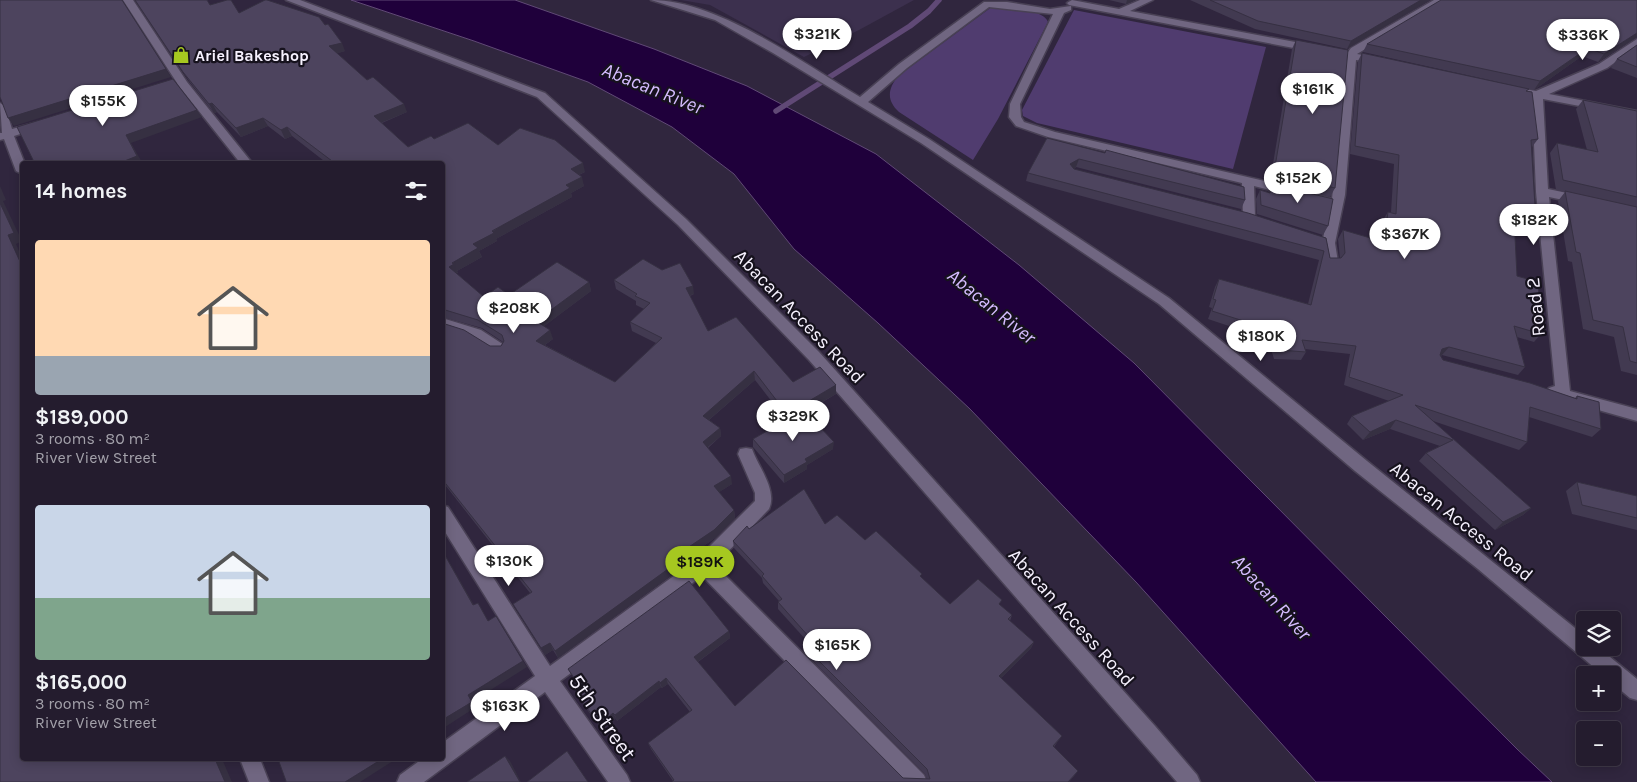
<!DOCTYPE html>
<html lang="en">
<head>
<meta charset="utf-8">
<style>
	body { margin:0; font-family:Karla,sans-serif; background:#30293a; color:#f1f3f6; height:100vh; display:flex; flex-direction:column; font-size:19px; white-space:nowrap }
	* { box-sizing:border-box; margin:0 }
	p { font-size:16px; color:#a3a1aa }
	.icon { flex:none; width:28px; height:28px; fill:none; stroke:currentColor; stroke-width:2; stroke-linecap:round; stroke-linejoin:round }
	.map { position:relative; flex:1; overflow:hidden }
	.details { position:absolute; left:20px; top:161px; width:425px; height:600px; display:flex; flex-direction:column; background:#241c2e; border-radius:5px; box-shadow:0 2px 12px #0003,0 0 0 1px #413a4a }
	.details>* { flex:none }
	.buttons { position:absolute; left:1576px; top:611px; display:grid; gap:10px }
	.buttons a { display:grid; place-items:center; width:45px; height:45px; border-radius:5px; background:#241c2e; box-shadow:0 2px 12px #0003,0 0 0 1px #413a4a; font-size:25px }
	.price { position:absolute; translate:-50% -42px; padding:0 11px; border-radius:18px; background:#fff; color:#222; font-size:16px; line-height:32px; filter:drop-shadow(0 1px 2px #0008) }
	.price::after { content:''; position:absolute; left:50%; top:30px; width:15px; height:11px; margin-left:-8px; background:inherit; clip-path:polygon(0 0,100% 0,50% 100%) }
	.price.active { background:#a6c820; color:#111 }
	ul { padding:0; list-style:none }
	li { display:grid; align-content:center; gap:10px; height:265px; padding:0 15px }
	li span { display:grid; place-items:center; height:155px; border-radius:5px; color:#555 }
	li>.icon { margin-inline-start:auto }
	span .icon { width:90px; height:90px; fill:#fffc; stroke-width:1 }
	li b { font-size:21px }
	h2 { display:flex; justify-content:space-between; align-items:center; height:60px; padding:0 15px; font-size:21px }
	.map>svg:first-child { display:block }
</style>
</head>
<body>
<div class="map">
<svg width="1637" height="782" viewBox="0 0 1637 782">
	<rect width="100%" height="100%" fill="#30263e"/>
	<!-- built -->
	<path fill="#3c304e" d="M681,0H914L859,30L804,57L710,5Z"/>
	<!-- green -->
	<g fill="#503c6f">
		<path d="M993,6C1006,7 1044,9 1048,22L998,119L973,160L899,112C886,100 888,89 898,76Z"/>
		<path d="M1074,10L1266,47L1233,169L1037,123L1023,116L1022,110Z"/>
	</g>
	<!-- water -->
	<path fill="#1f003b" stroke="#604976" d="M351,0H515L654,49L747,86L876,154L1019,265L1134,363L1517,749L1552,782H1316L1136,582L970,409L878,323L794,249L734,174L672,127L588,82L474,41Z"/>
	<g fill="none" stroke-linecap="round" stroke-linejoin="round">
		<!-- stream -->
		<path stroke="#604976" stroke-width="5.5" d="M776,111L910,26L929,11L939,0"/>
		<!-- minor casing -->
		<g stroke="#494155" stroke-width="3">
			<g id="minor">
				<path d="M123,0H133L187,82L253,164H241L179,86Z"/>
				<path d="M286,0H300L545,93L686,219L819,352L1155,726L1197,775L1200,782H1177L809,360L678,225L537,97Z"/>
				<path d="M651,0C718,0 803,63 860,97L899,64L984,2H1007L1050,9L1071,6V10L1064,13L1020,104L1021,117L1024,122L1055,132L1294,188L1296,191L1294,194L1290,195L1254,186L1255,217L1249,221L1243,217L1242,183L1048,137L1016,126L1009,117L1010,104L1053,14L989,7L907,68L868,102L929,139L1169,298L1367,461L1585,636V648H1599L1637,679V700L1630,698L1612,683V675H1603L1478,569L1355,471L1159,304L921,143L773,53L715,20Z"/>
				<path d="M1072,0L1119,9L1140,0H1153L1130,11L1348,52L1351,48L1434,0H1446L1357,54L1384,59L1385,61L1380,64L1356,60L1345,195L1335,243L1338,262L1336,265H1326C1317,248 1327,223 1331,206L1308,200L1306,197L1312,193L1332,199L1346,58L1069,5L1067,3Z"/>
				<path d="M1637,39V47L1607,68L1549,94L1637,111V117L1543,99L1548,189L1586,197L1588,200L1582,204L1549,197L1570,391L1637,409V421L1549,396L1546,392L1549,388L1555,386L1536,192L1532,97L1509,92L1508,90L1513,87L1536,91L1599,64Z"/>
				<path d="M0,103L5,106L12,129L38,122L44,125L42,127L14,136L25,164H22V174L16,171L4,139L0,140V133H2Z"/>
				<path d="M442,318L481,330L504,345L506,349L504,353C491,357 481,342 469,337C461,334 451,331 442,328Z"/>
				<path d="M746,448L752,449L754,454C761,470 777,492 769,509L715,565L924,775L927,782H903L702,576L560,681L627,775L630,782H608L545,692L424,782H397L400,775L422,759H442V743L535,676L442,527V505L448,507L550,666L697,559L755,501V493L738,454L740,449Z"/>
				<path d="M240,759H260L269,782H249Z"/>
			</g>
		</g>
		<!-- minor -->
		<use href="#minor" fill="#706681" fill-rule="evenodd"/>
	</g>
	<!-- wall -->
	<g fill="#423a51">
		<path d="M134,0H207L210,5L239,13L345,51L337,53L367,80L407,112L382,123L408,147L434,139L498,145L585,172L579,175L584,186L571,193L572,197L496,239L497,241L479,251L482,257L457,271L458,273H456L484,297L509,295L589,282L591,291L544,326L553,339L545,345L615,382L656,343L632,331L630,322L644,309L636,305V301L616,289L614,280L694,294L690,296L708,331L793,382L836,385V394L806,412L833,449L807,465V469L784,483L753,447V439L786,420L755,380L709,420L720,428L721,436L708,448L732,484L719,492L734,510L735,518L715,538L676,565L677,571L558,658L553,650L545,655L513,604L530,593L442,481V323L490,346H501L503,342L482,328L442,317V164H328L292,136L285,139L268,126L241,137L217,112L214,113L189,81Z"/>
		<path d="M1109,0H1135L1126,4Z"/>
		<path d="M1190,0H1430L1347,49L1255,29Z"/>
		<path d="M1637,0V37L1598,62L1582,56L1534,90L1363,52L1367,44Z"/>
		<path d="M1296,40L1335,188L1330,197L1270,182L1292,49Z"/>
		<path d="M1637,45V78L1611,68L1617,59Z"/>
		<path d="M1362,53L1528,91L1538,139L1532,147L1536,223L1529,231L1514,227L1517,276L1541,334L1534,342L1517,337L1525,367L1518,375L1442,355L1441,356L1443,360L1575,398L1577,396L1601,429L1592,437L1529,417L1527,442L1519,450L1433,421L1531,508L1523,515L1495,530L1419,461L1426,453L1440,446L1390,429L1363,440L1347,424L1352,416L1389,401L1344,385L1350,354L1305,349L1306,352L1301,360L1274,359L1268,339L1208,319L1212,308L1209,307L1215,287L1219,279L1308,304L1319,260L1026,181L1028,173L1047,138L1245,200L1241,209L1076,167L1074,169L1326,238L1330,258H1340L1338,239L1343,230L1380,241L1383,220L1388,212H1391L1394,164L1350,154L1358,61Z"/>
		<path d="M1583,100L1637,111V375L1621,371L1614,337L1583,329L1572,262L1568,261L1558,201L1565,192L1556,190L1550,153L1557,143L1587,150L1576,109Z"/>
		<path d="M1272,184L1328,226L1323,235L1257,214L1256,199L1260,190L1268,192Z"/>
		<path d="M1577,482L1637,496V530L1572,514L1566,491Z"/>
		<path d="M825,524L865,540L921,578L950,604L1000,606L1012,615L1010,621L1034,642L1031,648L1001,678L1062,736L1058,741L1054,747L1078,771L1069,782H672L673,781L651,749L648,743L690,712L668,684L662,688L661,687L617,721L616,718L602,730L581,701L578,695L583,692L568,669L729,631L730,638L698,662L735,706L903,778L927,779L925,774L803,651V645L807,641L778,609V602L779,601L763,583L762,578L734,548L733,541L749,529Z"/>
	</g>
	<!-- shaded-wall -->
	<g fill="#363042">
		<path d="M1127,0H1135L1126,4Z"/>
		<path d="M1421,0H1430L1347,49L1351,41Z"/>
		<path d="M1637,33V37L1598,62L1604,54Z"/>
		<path d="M342,43L345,51L333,55L329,46Z"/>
		<path d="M1588,48L1582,56L1534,90L1540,81Z"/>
		<path d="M166,69L171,77L14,126L8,118Z"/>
		<path d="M212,103L217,112L214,113L209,104Z"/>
		<path d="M404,104L407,112L378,124L374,116Z"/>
		<path d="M197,110L202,117L131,143L143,164H117L126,135Z"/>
		<path d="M263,118L268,126L241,137L236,128Z"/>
		<path d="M287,127L292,136L285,139L281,130Z"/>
		<path d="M1079,159L1076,167L1068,173L1070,164Z"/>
		<path d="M583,163L585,172L573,177L571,169Z"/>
		<path d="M582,177L584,186L571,193L572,197L496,239L497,241L479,251L482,257L457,271L458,273L453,276L449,267L473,244L566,185Z"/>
		<path d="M0,186L6,200L3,201L22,241L16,244L22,258V266L8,235L0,203Z"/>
		<path d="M589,282L591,291L539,330L536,321Z"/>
		<path d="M693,286L694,294L688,296L686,288Z"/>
		<path d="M550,330L553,339L539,349L536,341Z"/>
		<path d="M1449,347L1442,355L1435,357L1442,349Z"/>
		<path d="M754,371L755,380L704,424L703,416Z"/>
		<path d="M836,385V394L787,422V414Z"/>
		<path d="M1396,420L1390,429L1363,440L1370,432Z"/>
		<path d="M720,428L721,436L704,450L703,442Z"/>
		<path d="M834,442L833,449L807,465V469L784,483V475L805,459Z"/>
		<path d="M731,476L732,484L716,494L714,486Z"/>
		<path d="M1531,508L1523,515L1495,530L1503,522Z"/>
		<path d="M734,510L735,518L715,538L676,565L677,571L558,658L555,651Z"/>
		<path d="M442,549L478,612L473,605Z"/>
		<path d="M729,631L730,638L696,663L694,657Z"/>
		<path d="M1034,642L1031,648L997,682L999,676Z"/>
		<path d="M550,643L553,650L545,655L541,648Z"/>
		<path d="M523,661L527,667L473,701L476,707L442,729V720L468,695Z"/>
		<path d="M666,678L668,684L662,688L660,683Z"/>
		<path d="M659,681L661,687L617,721L615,715Z"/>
		<path d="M613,713L616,718L602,730L599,725Z"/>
		<path d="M505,756L510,761L521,782H520Z"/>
		<path d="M215,759H222L232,782H225Z"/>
		<path d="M382,759H396L360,782H345Z"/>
	</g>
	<!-- building -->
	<g fill="#4d445e" stroke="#363042">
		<path d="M0,0H122L166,69L8,118L0,97Z"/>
		<path d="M135,0H207L210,5L227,0H231L239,13L265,0H267L319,17L325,25L328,24L342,43L329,46L367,80L373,77L404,104L374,116L408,147L431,136L434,139L468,123L498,145L520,128L555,140L583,163L571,169L582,177L566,185L570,188L492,231L494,233L473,244L478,248L452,263L454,264L449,267L484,297L498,287L509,295L557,262L589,282L536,321L550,330L536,341L615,382L662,338L630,322L650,303L635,296L637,294L614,280L643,259L662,270L680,263L693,286L686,288L708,331L736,317L793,382L820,367L836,385L787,414L754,371L703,416L720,428L703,442L731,476L714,486L734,510L714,530L671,559L675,564L555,651L550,643L541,648L513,604L532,592L442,479V323L464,330L490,346H501L504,341L502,335L478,320L442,309V164H336L287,127L281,130L263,118L236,128L212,103L209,104L183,72Z"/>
		<path d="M1210,0H1421L1351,41L1258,21Z"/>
		<path d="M1441,0H1637V33L1604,54L1588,48L1540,81L1367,44Z"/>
		<path d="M1296,40L1348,50L1335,188L1274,173Z"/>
		<path d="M1637,45V67L1617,59Z"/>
		<path d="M1362,53L1529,89L1526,91L1532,92L1538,139L1531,140L1536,223L1514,217L1517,276L1538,282L1541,334L1514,326L1525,367L1449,347L1442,349L1440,355L1443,360L1530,383L1577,399V396L1599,402L1601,429L1530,407L1527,442L1415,405L1531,508L1503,522L1426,453L1453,440L1396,420L1370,432L1352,416L1403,395L1349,377L1356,346L1302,340L1306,352L1279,350L1272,330L1212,311L1216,300L1213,299L1219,279L1311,305L1324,251L1028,173L1047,138L1105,153L1106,150L1244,187L1245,200L1079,159L1070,164L1074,169L1248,213L1326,238L1330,258H1341L1345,253L1343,230L1384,242L1388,212L1396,214L1399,155L1355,146Z"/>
		<path d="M173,79L197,110L126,135L137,156L117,164H35L17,127Z"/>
		<path d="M1583,100L1637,111V197L1563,180L1557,143L1598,152Z"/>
		<path d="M1272,184L1333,199L1328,226L1261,205L1260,190L1270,193Z"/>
		<path d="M1565,191L1637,207V363L1630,361L1623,327L1593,320L1580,253L1576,252Z"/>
		<path d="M0,203L14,233L8,235L22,266V759H215L225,782H0Z"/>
		<path d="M804,410L834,442L805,459L807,462L784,475L753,439Z"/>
		<path d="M1577,482L1637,496V518L1582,505Z"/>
		<path d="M804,489L825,524L837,515L865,540L876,531L922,574L920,576L950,604L978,579L1002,600L999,604L1012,615L1008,619L1034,642L999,676L1062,736L1053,746L1078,771L1068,782H672L674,780L648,743L692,710L666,678L660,683L659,681L615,715L613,713L599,725L578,695L583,691L568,669L689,581L729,631L694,657L735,706L786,660L903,778L930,779L927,769L803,645L810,638L778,602L782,599L762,576L764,574L733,541L747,526L749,529Z"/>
		<path d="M442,550L473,605L478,603L488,621L496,616L523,661L468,695L472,702L442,720Z"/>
		<path d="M567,751L588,782H527Z"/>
		<path d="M505,756L520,782H467Z"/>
		<path d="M278,759H382L345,782H286V781Z"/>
	</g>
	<!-- icons -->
	<defs>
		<g id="shop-bare" transform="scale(1.35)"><path d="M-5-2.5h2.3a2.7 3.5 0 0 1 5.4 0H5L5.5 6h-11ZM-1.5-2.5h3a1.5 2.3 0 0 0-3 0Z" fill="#a6c820" stroke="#16121d" stroke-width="2.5" paint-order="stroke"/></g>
	</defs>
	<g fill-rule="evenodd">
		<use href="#shop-bare" x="181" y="55"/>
	</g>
	<g text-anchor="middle" stroke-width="4.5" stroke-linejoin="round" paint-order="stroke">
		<!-- far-poi labels -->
		<g font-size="16" font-weight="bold" fill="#f7f2ff" stroke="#16121d" text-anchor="start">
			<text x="195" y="61">Ariel Bakeshop</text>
		</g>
		<!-- street labels -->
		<g font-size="19" fill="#f7f2ff" stroke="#16121d">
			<text transform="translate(1535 307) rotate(-96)" y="7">Road 2</text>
			<text transform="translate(800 316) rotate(46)" y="7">Abacan Access Road</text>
			<text transform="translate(1462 521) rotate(39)" y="7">Abacan Access Road</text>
			<text transform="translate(1072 617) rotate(48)" y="7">Abacan Access Road</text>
		</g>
		<!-- water labels -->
		<g font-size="20" font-style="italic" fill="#d5bcff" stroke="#16121d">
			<text transform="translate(653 88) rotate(22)" y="7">Abacan River</text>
			<text transform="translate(992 306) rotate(39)" y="7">Abacan River</text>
			<text transform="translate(1272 597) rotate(48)" y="7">Abacan River</text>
		</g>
		<!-- near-street labels -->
		<g font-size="22" fill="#f7f2ff" stroke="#16121d">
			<text transform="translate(603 717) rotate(55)" y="8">5th Street</text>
		</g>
	</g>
</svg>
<div class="buttons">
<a><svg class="icon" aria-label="layers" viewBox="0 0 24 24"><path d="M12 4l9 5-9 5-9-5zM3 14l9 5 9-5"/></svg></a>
<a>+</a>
<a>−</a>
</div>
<b class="price" style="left:817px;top:60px">$321K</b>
<b class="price" style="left:1583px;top:61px">$336K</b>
<b class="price" style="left:1313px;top:115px">$161K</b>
<b class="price" style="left:103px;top:127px">$155K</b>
<b class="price" style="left:1298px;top:204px">$152K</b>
<b class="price" style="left:1534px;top:246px">$182K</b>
<b class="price" style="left:1405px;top:260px">$367K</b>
<b class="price" style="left:514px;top:334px">$208K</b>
<b class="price" style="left:1261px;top:362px">$180K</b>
<b class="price" style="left:793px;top:442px">$329K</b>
<b class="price" style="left:509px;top:587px">$130K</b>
<b class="price active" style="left:700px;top:588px">$189K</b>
<b class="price" style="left:837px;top:671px">$165K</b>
<b class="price" style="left:505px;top:732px">$163K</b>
<section class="details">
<h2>14 homes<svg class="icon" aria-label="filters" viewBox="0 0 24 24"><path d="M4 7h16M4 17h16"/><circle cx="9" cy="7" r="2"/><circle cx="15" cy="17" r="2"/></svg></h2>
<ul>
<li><span style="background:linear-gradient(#ffd9b3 75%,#9aa5b1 0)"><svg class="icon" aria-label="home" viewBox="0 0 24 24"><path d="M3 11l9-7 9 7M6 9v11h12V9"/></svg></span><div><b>$189,000</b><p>3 rooms · 80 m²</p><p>River View Street</p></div></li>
<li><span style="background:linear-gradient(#c9d6e8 60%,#7fa58c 0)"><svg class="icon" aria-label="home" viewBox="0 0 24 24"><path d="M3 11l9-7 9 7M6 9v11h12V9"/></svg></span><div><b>$165,000</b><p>3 rooms · 80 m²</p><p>River View Street</p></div></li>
</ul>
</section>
</div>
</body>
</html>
